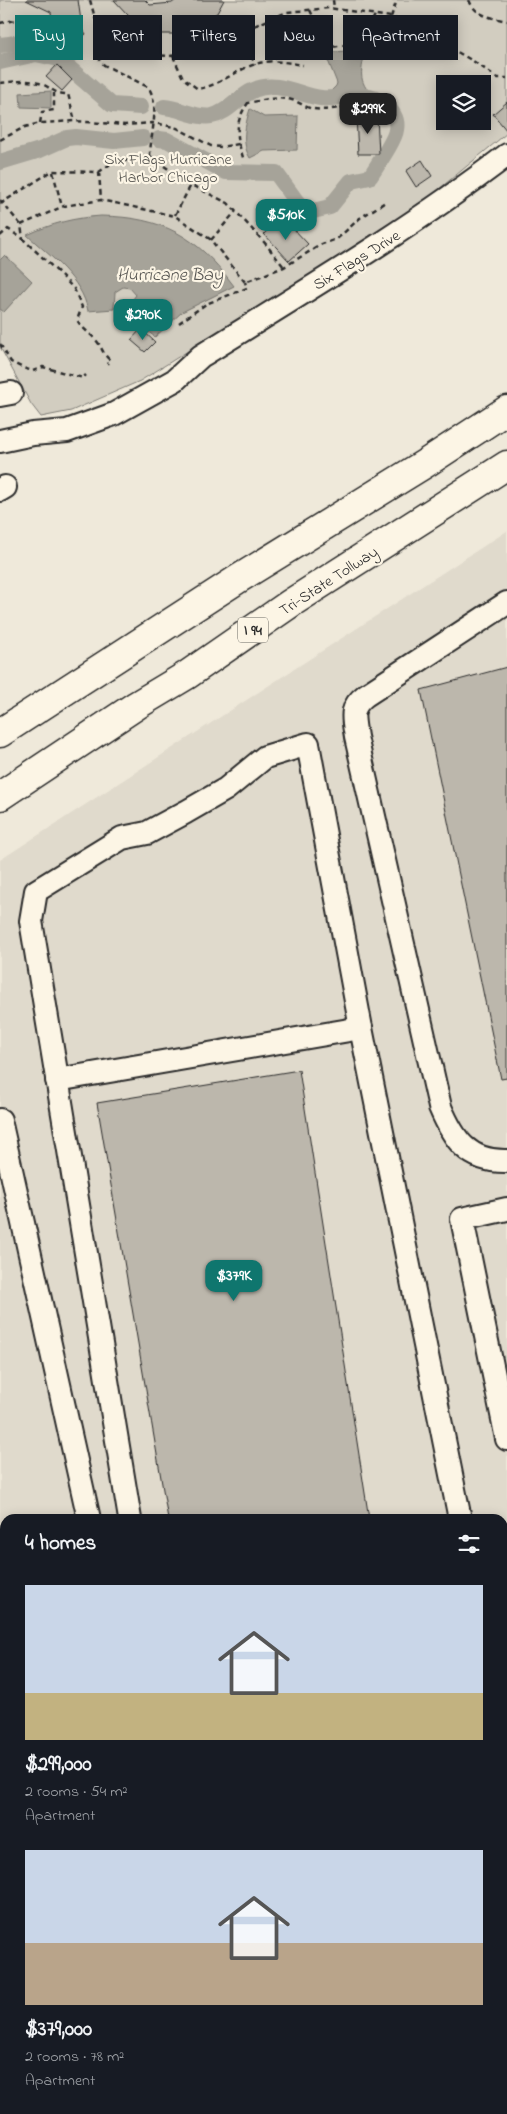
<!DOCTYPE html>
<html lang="en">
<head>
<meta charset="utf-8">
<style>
	body { margin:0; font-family:"Indie Flower",sans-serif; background:#242831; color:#f1f3f6; height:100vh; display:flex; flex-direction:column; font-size:19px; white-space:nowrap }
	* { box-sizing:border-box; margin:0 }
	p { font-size:16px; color:#9ea1a6 }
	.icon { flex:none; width:28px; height:28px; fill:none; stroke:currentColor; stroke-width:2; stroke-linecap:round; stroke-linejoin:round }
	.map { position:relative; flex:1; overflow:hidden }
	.drawer { position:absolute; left:0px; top:1514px; width:508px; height:601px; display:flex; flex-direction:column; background:#171b24; border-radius:15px 15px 0 0; box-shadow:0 2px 12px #0003 }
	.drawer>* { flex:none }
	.banner { position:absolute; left:15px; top:15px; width:478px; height:45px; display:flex; gap:10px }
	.buttons { position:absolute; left:436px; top:75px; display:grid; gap:10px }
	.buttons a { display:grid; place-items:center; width:55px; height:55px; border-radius:0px; background:#171b24; box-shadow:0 2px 12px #0003; font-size:25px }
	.price { position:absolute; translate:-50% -42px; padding:0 11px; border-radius:10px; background:#0f766e; color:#fff; font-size:16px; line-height:32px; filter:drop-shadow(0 1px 2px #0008) }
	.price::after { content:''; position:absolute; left:50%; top:30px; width:15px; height:11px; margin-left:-8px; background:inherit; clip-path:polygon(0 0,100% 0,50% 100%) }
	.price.selected { background:#222; color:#fff }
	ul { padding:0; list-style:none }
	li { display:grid; align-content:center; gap:10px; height:265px; padding:0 25px }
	li span { display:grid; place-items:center; height:155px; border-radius:0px; color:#555 }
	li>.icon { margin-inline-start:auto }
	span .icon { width:90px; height:90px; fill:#fffc; stroke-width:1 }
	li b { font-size:21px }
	h2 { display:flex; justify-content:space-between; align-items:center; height:60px; padding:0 25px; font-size:21px }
	.tag { padding:0 18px; border-radius:0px; background:#171b24; box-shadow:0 2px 12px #0003; font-size:18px; line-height:45px }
	.tag.selected { background:#0f766e; color:#fff }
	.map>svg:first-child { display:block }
</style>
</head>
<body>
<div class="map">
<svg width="507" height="2114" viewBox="0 0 507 2114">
	<rect width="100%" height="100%" fill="#efe9da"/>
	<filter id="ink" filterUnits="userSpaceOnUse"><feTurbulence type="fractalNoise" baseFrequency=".02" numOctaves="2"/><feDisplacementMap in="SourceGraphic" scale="10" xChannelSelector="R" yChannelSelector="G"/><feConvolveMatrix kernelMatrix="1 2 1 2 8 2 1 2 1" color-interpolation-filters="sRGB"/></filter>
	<g filter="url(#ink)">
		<!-- built -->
		<path fill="#e0dacc" d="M507,531V1997L503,1998L502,1519H5V2105L0,2106V860Z"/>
		<!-- green -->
		<path fill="#d2cdc0" stroke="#7e7c76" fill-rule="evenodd" d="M0,0H507V133L416,208L140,381L71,411L41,417L31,404L0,347ZM445,84H482V121H445Z"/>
		<!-- water -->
		<g fill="#a6a399" stroke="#75736d">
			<path d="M365,49C362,72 356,79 374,98L358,95L336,99H323L336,86L337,83L325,53Z"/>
			<path d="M51,91V108L21,107L20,93Z"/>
			<path d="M250,109L264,117L298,116L297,150L264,151L250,158C241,143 245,125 250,109Z"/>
			<path d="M101,216C163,217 197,236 234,286L182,312L155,337L123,312L136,295L130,288L123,287L115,292L114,309L88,311C82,279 50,256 27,235C53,223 73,218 101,216Z"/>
			<path d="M5,255L32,281L4,312L0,309V260Z"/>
		</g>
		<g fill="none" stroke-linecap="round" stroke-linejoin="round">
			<!-- stream -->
			<g stroke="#75736d" stroke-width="4.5">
				<path d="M502,1945L507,1944"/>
				<path d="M0,2058L5,2057"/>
			</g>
			<!-- canal -->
			<g stroke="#a6a399" stroke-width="16">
				<path d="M0,45C32,43 33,28 59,59"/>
				<path d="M0,62L36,54L59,59L112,105L141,107"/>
				<path d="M159,139L167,140L226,172L276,173L300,206L309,212L330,207L351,181L370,177C376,167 395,140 396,130C400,110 376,96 359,95C346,94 334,100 321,98C299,95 277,80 254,90C239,96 228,113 212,116C197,119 180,108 164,107"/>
				<path d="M0,162L40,150L67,138L76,137L114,141L143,138"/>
			</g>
		</g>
		<!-- building -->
		<g fill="#bcb7ac" stroke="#2b2b2b">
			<path d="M26,0H78L82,28L86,34L67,49L54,31L51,12Z"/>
			<path d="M114,0H145L150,5L172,3L176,0H224L217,13L179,34H158L141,29Z"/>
			<path d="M57,65L72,80L62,91L46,77Z"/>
			<path d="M507,102V131L493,114Z"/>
			<path d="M356,116H377L379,154H358Z"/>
			<path d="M422,160L432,176L416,187L406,171Z"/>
			<path d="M274,223L285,234L292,227L308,244L289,261L264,234Z"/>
			<path d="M141,329L155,342L145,352L131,340Z"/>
			<path d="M507,667V1078L501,1079L421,690Z"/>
			<path d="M299,1070L369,1519H168L97,1103Z"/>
		</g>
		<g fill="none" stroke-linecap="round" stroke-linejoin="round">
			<!-- minor casing -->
			<g stroke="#2b2b2b" stroke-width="26">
				<g id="minor">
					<path d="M0,395L11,393"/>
					<path d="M0,441L33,434L67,431L114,414L175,380L201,356C304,292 410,229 507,155"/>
					<path d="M0,490L5,487"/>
					<path d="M507,603L366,695C349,708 353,717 356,737L440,1107C454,1140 468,1162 507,1161"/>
					<path d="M57,1080L361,1028"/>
					<path d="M0,1120L89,1519"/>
					<path d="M507,1209L462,1219L507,1439"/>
					<path d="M130,1519L31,921L36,891L122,838L147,833L186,812L226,789L265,757L308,744L361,1028L460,1519"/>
					<path d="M502,1677L507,1676"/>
					<path d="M0,1756L5,1757"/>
				</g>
			</g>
			<!-- highway casing -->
			<g stroke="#2b2b2b" stroke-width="31">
				<g id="highway">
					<path d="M0,733L238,579L426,463L507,410"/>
					<path d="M0,796L137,705L187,675L291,603L507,465"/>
				</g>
			</g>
			<!-- path -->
			<g stroke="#2b2b2b" stroke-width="2.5" stroke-dasharray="5 4" stroke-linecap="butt">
				<path d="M90,0L95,18L108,34L123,48L139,54L170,56L191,53L287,12L329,8L391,17L410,25L473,61L498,78H507"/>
				<path d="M333,0L334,8"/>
				<path d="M469,0C476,17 491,17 507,21"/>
				<path d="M310,10L320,31L331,47L362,43L375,15"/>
				<path d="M391,17L397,0"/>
				<path d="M0,23L20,19"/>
				<path d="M241,31L255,65"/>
				<path d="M108,34L96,46L100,60L104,65L148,87C161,105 150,135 150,156"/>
				<path d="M173,56L183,78L198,89C222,85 240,66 264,62C277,60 290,63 303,65"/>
				<path d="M0,83C14,82 25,79 39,83C52,87 52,94 68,94L75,121"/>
				<path d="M40,123L42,112L54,110V93"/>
				<path d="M0,140L25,127L40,123L75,121L125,125L153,123L165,125L177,128L211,146L221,147L239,144C236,127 238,117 248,103C263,100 277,96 292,100C299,102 306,108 314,109C331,112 348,104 365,106L372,116"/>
				<path d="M239,144L244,161"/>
				<path d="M53,172L62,207"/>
				<path d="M99,172L101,200"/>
				<path d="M0,200L21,225L23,239"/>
				<path d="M0,204L52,171L99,172L109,165L118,162L150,156L191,185L228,203L264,242L284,267"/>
				<path d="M175,215L191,185"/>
				<path d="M21,225L64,206L101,200L175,216L210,239L245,282L284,267L322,244L337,239L360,218L387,201"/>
				<path d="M0,236L8,229L23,239L61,275L74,289L82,307L77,320C83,330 93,335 99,344C103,351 104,355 110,360L108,364"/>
				<path d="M211,240L236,211"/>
				<path d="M179,323L206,304L247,288L245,282"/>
				<path d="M0,344L11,362L23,368L33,371L43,367L83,378L86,375"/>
			</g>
			<!-- minor -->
			<use href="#minor" stroke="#fcf5e5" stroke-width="22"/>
			<!-- highway -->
			<use href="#highway" stroke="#fcf5e5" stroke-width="28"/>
		</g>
	</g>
	<g text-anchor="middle" stroke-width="4.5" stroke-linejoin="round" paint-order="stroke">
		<!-- shield labels -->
		<rect fill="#fcf5e5" stroke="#6a6863" stroke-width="1" x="238" y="617.5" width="30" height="25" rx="4"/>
		<g font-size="15" font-weight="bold" fill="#2b2b2b">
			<text x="253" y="635">I 94</text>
		</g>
		<!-- park labels -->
		<g font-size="16" fill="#555450" stroke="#fcf5e5">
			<text x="168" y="164">Six Flags Hurricane<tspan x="168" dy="18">Harbor Chicago</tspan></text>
		</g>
		<!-- street labels -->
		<g font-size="16" fill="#2b2b2b" stroke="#fcf5e5">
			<text transform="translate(356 259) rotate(-32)" y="6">Six Flags Drive</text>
			<text transform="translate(328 580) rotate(-33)" y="6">Tri-State Tollway</text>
		</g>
		<!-- water labels -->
		<g font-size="18" font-style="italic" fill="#565552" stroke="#fcf5e5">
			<text x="170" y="280">Hurricane Bay</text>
		</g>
	</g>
</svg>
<div class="buttons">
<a><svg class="icon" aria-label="layers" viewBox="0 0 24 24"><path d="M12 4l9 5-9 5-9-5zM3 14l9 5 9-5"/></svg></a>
</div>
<b class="price selected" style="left:368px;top:135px">$299K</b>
<b class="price" style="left:286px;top:241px">$510K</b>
<b class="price" style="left:143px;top:341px">$290K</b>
<b class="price" style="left:234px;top:1302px">$379K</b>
<div class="banner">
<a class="tag selected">Buy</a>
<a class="tag">Rent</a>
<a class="tag">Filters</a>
<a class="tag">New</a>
<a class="tag">Apartment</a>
</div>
<section class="drawer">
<h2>4 homes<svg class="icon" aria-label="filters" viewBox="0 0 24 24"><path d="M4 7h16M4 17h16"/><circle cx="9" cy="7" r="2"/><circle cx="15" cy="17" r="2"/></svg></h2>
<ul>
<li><span style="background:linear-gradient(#c9d6e8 70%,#c2b280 0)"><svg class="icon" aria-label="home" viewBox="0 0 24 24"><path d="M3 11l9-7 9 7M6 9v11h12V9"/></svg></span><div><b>$299,000</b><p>2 rooms · 54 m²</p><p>Apartment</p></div></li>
<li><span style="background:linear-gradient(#c9d6e8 60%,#b9a48a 0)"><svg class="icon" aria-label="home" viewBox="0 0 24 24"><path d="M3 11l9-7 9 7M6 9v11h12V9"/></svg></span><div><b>$379,000</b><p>2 rooms · 78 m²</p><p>Apartment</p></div></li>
</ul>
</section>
</div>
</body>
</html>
